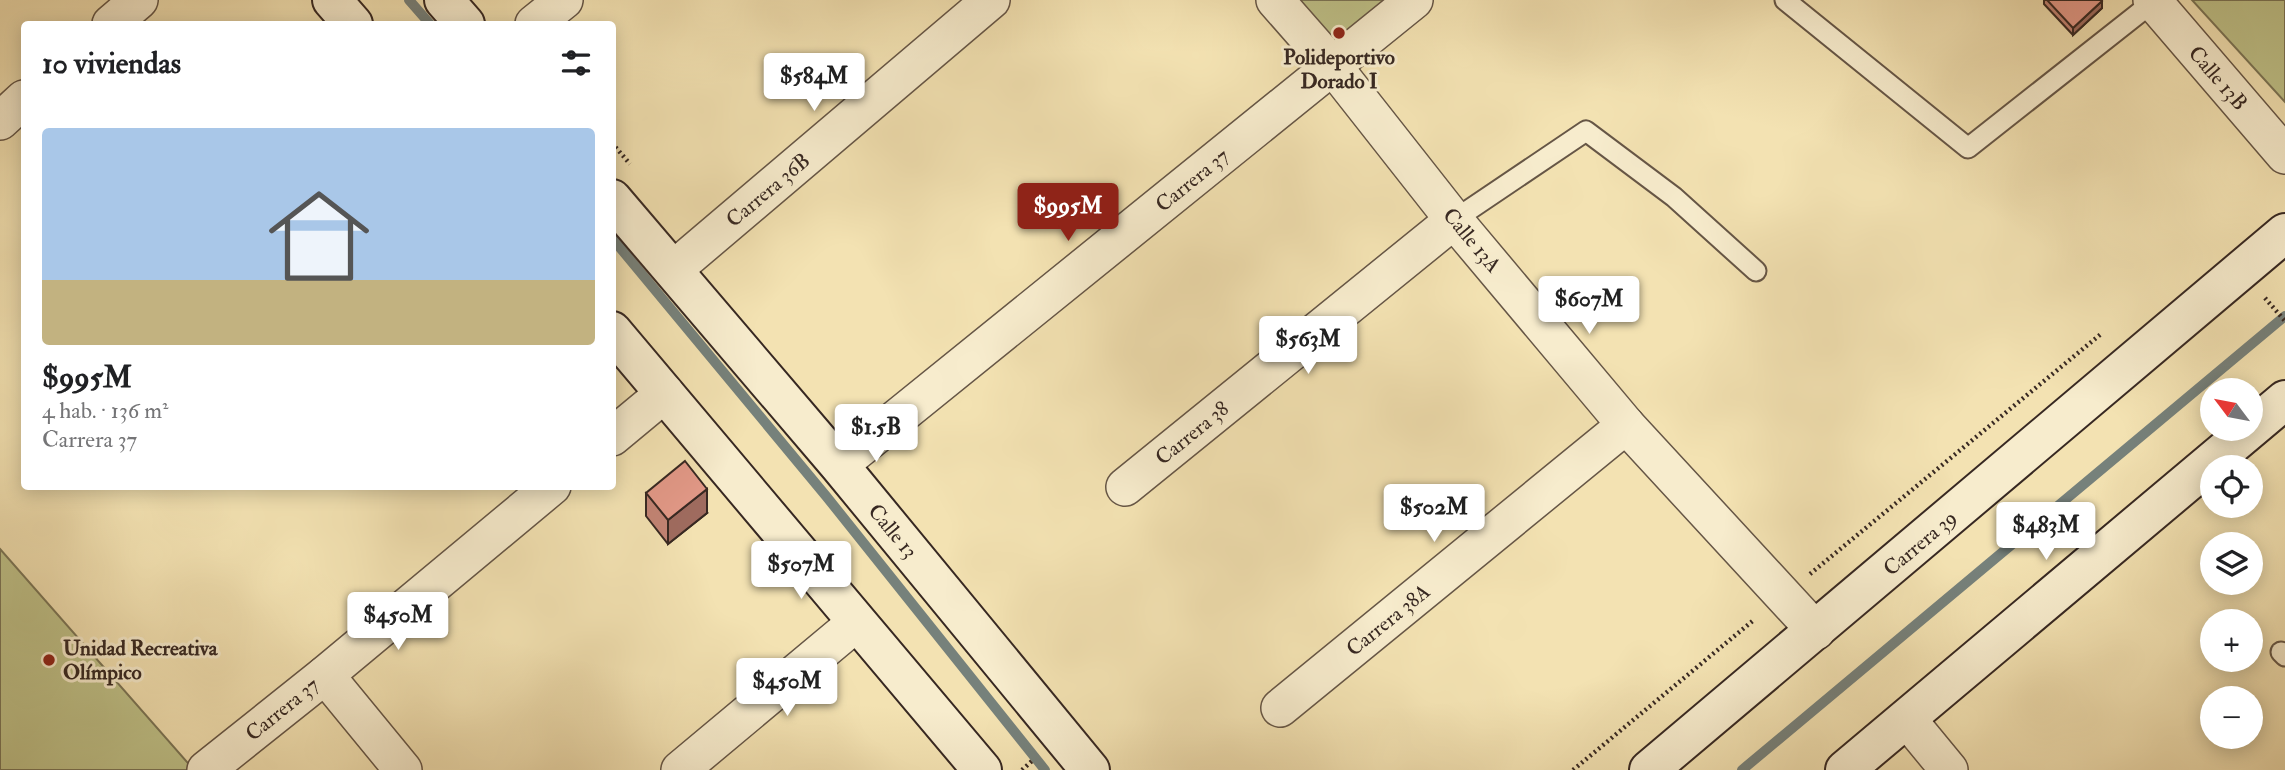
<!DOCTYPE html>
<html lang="es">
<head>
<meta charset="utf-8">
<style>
	body { margin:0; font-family:"IM FELL Double Pica",serif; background:#f2f2f2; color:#202124; height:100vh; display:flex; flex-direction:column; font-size:26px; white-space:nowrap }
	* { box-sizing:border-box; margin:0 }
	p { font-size:23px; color:#757577 }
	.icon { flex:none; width:38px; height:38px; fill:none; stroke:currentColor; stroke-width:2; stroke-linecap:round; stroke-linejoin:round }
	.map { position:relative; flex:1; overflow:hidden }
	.side { position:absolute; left:21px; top:21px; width:595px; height:469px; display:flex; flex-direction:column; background:#fff; border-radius:7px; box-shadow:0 4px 18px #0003 }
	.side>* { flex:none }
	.needle { width:46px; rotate:302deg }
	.fabs { position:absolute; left:2200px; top:378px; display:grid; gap:14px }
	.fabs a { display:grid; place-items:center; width:63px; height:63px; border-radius:50%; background:#fff; box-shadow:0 4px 18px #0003; font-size:35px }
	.price { position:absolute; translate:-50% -60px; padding:0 16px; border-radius:7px; background:#fff; color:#222; font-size:23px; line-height:46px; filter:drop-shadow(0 2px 4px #0008) }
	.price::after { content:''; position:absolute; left:50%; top:42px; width:21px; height:16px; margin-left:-10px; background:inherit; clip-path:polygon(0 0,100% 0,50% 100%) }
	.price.active { background:#8f2418; color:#fff }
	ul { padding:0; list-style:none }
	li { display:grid; align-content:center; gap:14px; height:371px; padding:0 21px }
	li+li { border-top:2px solid #e0e0e0 }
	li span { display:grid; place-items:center; height:217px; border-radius:7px; color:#555 }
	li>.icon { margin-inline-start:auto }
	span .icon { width:126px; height:126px; fill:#fffc; stroke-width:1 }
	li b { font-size:30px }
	h2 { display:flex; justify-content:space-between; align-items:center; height:84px; padding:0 21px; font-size:30px }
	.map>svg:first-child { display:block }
</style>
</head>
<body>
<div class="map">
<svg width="2285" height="770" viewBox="0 0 2285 770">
	<rect width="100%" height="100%" fill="#f3e2b2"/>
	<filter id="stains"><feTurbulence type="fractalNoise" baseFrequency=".00286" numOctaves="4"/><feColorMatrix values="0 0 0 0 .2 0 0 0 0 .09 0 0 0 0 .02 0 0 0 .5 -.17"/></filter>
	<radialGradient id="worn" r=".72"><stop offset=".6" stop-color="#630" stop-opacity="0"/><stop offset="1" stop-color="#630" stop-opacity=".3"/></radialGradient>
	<!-- green -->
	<g fill="#bfc289" stroke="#7b7556" stroke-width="2">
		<path d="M1275,0H1414L1332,65Z"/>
		<path d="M2192,0H2285V102Z"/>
		<path d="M0,549L194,770H0Z"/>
	</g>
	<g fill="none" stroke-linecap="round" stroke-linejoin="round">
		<!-- stream -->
		<g stroke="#76817b" stroke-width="10">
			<path d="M409,0L430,24"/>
			<path d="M612,238L826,496L1045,770"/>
			<path d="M1742,770L2285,316"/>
		</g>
		<!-- lane casing -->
		<g stroke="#665646" stroke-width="23">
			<g id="lane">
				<path d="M1785,0L1968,148L2153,2"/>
				<path d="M1454,220L1586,131L1674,197L1756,271"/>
				<path d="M2281,652L2285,656"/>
			</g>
		</g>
		<!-- street casing -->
		<g stroke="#665646" stroke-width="40">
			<g id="street">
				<path d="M1275,0L1332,65L1454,220L1626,425L1816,631"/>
				<path d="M2152,0L2285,155"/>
				<path d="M111,24L139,0"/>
				<path d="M534,24L564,0"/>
				<path d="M0,121L24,99"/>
				<path d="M673,270L991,0"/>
				<path d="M612,437L665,393"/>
				<path d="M839,465L1414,0"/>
				<path d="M1125,487L1454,220"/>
				<path d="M325,675L403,770"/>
				<path d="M1280,708L1626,425"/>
				<path d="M1907,719L1949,770"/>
				<path d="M206,770L325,675L552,486"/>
				<path d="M680,770L857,622"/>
			</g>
		</g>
		<!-- secondary casing -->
		<g stroke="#372822" stroke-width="42">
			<g id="secondary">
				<path d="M332,0L353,24"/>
				<path d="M444,0L465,24"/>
				<path d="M612,199L839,465L1090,770"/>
				<path d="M612,331L982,770"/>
				<path d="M1649,770L2285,233"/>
				<path d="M1845,770L2285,400"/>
			</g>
		</g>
		<!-- path -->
		<g stroke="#372822" stroke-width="4.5" stroke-dasharray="2 3.5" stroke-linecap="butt">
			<path d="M612,143L630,164"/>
			<path d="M2265,298L2285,321"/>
			<path d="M1810,574L2101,334"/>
			<path d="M1022,770L1033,760"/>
			<path d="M1573,770L1755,619"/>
		</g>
		<!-- lane -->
		<use href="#lane" stroke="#f7eccd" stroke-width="19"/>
		<!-- street -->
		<use href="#street" stroke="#f7eccd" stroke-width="37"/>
		<!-- secondary -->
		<use href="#secondary" stroke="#f7eccd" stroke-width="38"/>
	</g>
	<!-- wall -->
	<g fill="#c38475" stroke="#372822" stroke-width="2">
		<path d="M2044,0H2101L2102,8L2073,35L2044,4Z"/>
		<path d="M646,493L707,513L668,544L646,516Z"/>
	</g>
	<!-- shaded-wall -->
	<g fill="#9f6b5f" stroke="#372822" stroke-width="2">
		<path d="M2102,1V8L2073,35V28Z"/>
		<path d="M707,489V513L668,544V520Z"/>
	</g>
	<!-- building -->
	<g fill="#e39988" stroke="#372822" stroke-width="2">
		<path d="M2047,0H2101L2102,1L2073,28Z"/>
		<path d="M685,461L707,489L668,520L646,493Z"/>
	</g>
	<!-- markers -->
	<g fill="#8f2418" stroke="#f7eccd" stroke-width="2.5">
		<circle cx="1339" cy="33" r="7"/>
		<circle cx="49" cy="660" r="7"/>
	</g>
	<g text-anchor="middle" stroke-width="6" stroke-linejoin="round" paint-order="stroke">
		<!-- poi labels -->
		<g font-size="21" font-weight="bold" fill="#372822" stroke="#f7eccd">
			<text x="1339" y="64">Polideportivo<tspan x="1339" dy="24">Dorado I</tspan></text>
			<text x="63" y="655" text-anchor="start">Unidad Recreativa<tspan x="63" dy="24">Olímpico</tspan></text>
		</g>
		<!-- street labels -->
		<g font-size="21" fill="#372822" stroke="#f7eccd">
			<text transform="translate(2218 78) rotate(49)" y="7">Calle 13B</text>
			<text transform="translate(1192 180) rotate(-39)" y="7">Carrera 37</text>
			<text transform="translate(768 190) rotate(-40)" y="7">Carrera 36B</text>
			<text transform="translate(1472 240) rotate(50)" y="7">Calle 13A</text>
			<text transform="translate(1192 433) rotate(-39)" y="7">Carrera 38</text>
			<text transform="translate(893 531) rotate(50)" y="7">Calle 13</text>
			<text transform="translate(1920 543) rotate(-40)" y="7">Carrera 39</text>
			<text transform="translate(1388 620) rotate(-39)" y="7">Carrera 38A</text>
			<text transform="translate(282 709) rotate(-39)" y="7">Carrera 37</text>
		</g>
	</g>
	<rect width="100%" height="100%" filter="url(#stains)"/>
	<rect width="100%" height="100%" fill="url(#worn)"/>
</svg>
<div class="fabs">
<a><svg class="needle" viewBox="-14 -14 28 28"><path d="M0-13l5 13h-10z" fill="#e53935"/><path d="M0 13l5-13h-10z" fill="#757577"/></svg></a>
<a><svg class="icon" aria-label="locate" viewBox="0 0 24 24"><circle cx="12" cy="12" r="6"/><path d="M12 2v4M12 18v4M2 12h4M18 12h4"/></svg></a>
<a><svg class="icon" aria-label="layers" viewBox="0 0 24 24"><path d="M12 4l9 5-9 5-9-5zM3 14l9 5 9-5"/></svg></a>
<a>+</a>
<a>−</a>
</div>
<b class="price" style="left:814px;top:113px">$584M</b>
<b class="price active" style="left:1068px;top:243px">$995M</b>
<b class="price" style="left:1589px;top:336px">$607M</b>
<b class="price" style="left:1308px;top:376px">$563M</b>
<b class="price" style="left:876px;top:464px">$1.5B</b>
<b class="price" style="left:1434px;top:544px">$502M</b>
<b class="price" style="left:2046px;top:562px">$483M</b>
<b class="price" style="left:801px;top:601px">$507M</b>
<b class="price" style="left:398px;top:652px">$450M</b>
<b class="price" style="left:787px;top:718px">$450M</b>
<section class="side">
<h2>10 viviendas<svg class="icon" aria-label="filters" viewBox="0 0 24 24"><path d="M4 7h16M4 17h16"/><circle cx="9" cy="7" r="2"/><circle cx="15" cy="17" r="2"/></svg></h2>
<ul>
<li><span style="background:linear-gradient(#a9c7e8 70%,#c2b280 0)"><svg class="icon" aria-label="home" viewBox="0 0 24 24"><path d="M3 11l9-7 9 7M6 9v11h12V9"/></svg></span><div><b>$995M</b><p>4 hab. · 136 m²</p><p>Carrera 37</p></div></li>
</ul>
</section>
</div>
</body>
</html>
